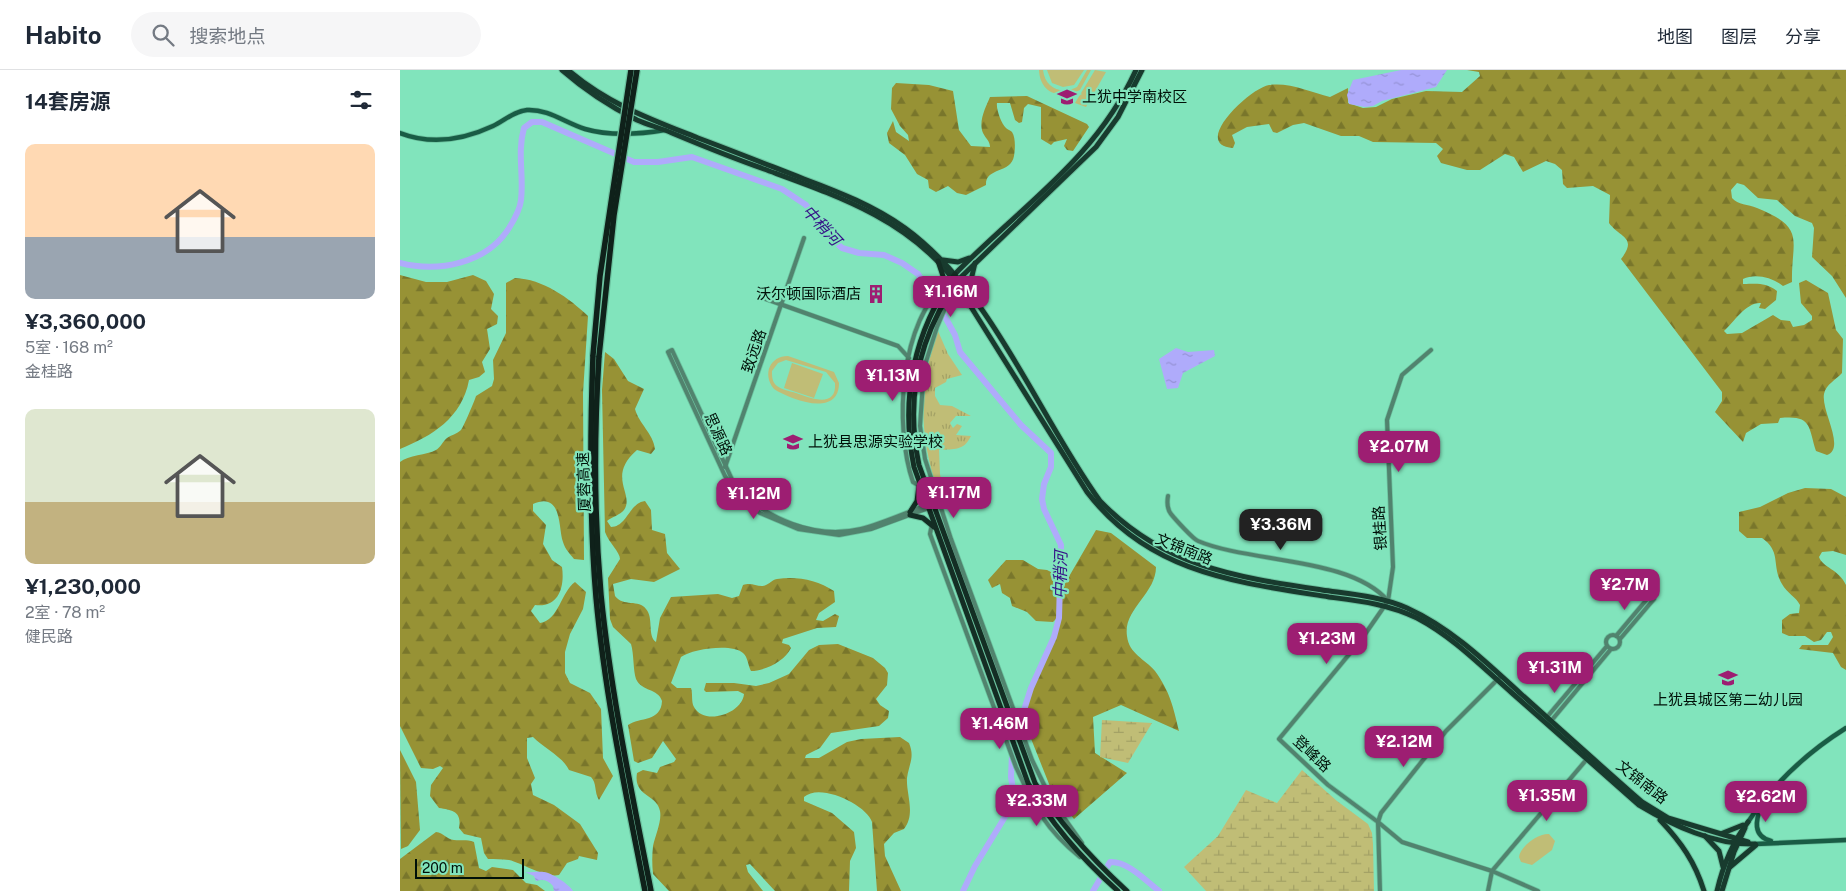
<!DOCTYPE html>
<html lang="zh">
<head>
<meta charset="utf-8">
<style>
	body { margin:0; font-family:"Public Sans","Noto Sans SC",sans-serif; background:#f6f6f7; color:#1f2937; height:100vh; display:flex; flex-direction:column; font-size:19px; white-space:nowrap }
	* { box-sizing:border-box; margin:0 }
	p { font-size:16px; color:#747a83 }
	.icon { flex:none; width:28px; height:28px; fill:none; stroke:currentColor; stroke-width:2; stroke-linecap:round; stroke-linejoin:round }
	.map { position:relative; flex:1; overflow:hidden }
	.panel { display:flex; flex-direction:column; background:#fff; width:400px }
	.panel>* { flex:none }
	.scale { position:absolute; left:15px; bottom:12px; width:109px; box-sizing:border-box; padding-left:5px; border:2px solid #001008; border-top:0; font-size:14px; line-height:18px; white-space:nowrap; color:#001008; -webkit-text-stroke:4px #81e4bc; paint-order:stroke }
	.price { position:absolute; translate:-50% -42px; padding:0 11px; border-radius:10px; background:#9d1e72; color:#fff; font-size:16px; line-height:32px; filter:drop-shadow(0 1px 2px #0008) }
	.price::after { content:''; position:absolute; left:50%; top:30px; width:15px; height:11px; margin-left:-8px; background:inherit; clip-path:polygon(0 0,100% 0,50% 100%) }
	.price.active { background:#222; color:#fff }
	ul { padding:0; list-style:none }
	li { display:grid; align-content:center; gap:10px; height:265px; padding:0 25px }
	li span { display:grid; place-items:center; height:155px; border-radius:10px; color:#555 }
	li>.icon { margin-inline-start:auto }
	span .icon { width:90px; height:90px; fill:#fffc; stroke-width:1 }
	li b { font-size:21px }
	h2 { display:flex; justify-content:space-between; align-items:center; height:60px; padding:0 25px; font-size:21px }
	header { display:flex; align-items:center; gap:30px; box-sizing:border-box; height:70px; padding:0 25px; background:#fff; border-bottom:1px solid #e0e1e3 }
	header strong { font-size:24px }
	nav { display:flex; gap:28px; margin-inline-start:auto; font-size:18px }
	.search { width:350px; height:45px; background:#f6f6f7; display:flex; align-items:center; gap:12px; box-sizing:border-box; padding:0 18px; border-radius:28px; color:#747a83; font-size:19px }
	main { display:flex; flex:1; min-height:0 }
	.map>svg:first-child { display:block }
</style>
</head>
<body>
<header>
<strong>Habito</strong>
<div class="search"><svg class="icon" aria-label="search" viewBox="0 0 24 24"><circle cx="10" cy="10" r="6"/><path d="M15 15l6 6"/></svg>搜索地点</div>
<nav><a>地图</a><a>图层</a><a>分享</a></nav>
</header>
<main>
<section class="panel">
<h2>14套房源<svg class="icon" aria-label="filters" viewBox="0 0 24 24"><path d="M4 7h16M4 17h16"/><circle cx="9" cy="7" r="2"/><circle cx="15" cy="17" r="2"/></svg></h2>
<ul>
<li><span style="background:linear-gradient(#ffd9b3 60%,#9aa5b1 0)"><svg class="icon" aria-label="home" viewBox="0 0 24 24"><path d="M3 11l9-7 9 7M6 9v11h12V9"/></svg></span><div><b>¥3,360,000</b><p>5室 · 168 m²</p><p>金桂路</p></div></li>
<li><span style="background:linear-gradient(#dfe7d0 60%,#c2b280 0)"><svg class="icon" aria-label="home" viewBox="0 0 24 24"><path d="M3 11l9-7 9 7M6 9v11h12V9"/></svg></span><div><b>¥1,230,000</b><p>2室 · 78 m²</p><p>健民路</p></div></li>
</ul>
</section>
<div class="map">
<svg width="1446" height="821" viewBox="0 0 1446 821">
	<defs>
		<pattern id="grass-tufts" width="24" height="20" patternUnits="userSpaceOnUse" patternTransform="scale(1.25)"><rect width="24" height="20" fill="#c0bd76"/><path d="M3 7l-1-3M5 7V3M7 7l1-3M15 17l-1-3M17 17v-4M19 17l1-3" fill="none" stroke="#a3a165"/></pattern>
		<pattern id="forest-firs" width="22" height="20" patternUnits="userSpaceOnUse" patternTransform="scale(1.25)"><rect width="22" height="20" fill="#979235"/><path d="M5 1l3.5 6h-7zM16 11l3.5 6h-7z" fill="#79762b"/></pattern>
		<pattern id="wetland-marsh" width="20" height="14" patternUnits="userSpaceOnUse" patternTransform="scale(1.25)"><rect width="20" height="14" fill="#c0bd76"/><path d="M1 5h8M5 5V1M11 12h8M15 12V8" fill="none" stroke="#a3a165"/></pattern>
		<pattern id="water-ripples" width="26" height="14" patternUnits="userSpaceOnUse" patternTransform="scale(1.25)"><rect width="26" height="14" fill="#afabfb"/><path d="M2 4q2-2 4 0t4 0M15 11q2-2 4 0t4 0" fill="none" stroke="#9592d6"/></pattern>
	</defs>
	<rect width="100%" height="100%" fill="#81e4bc"/>
	<!-- grass -->
	<path fill="url(#grass-tufts)" d="M538,261L548,284L562,305L547,309L546,312L535,318V326L540,335L552,336L571,346H556L550,353L553,358L557,354L562,356L556,365L571,366C564,381 554,379 539,380L540,404L545,428L542,433C520,373 516,322 538,261Z"/>
	<!-- forest -->
	<g fill="url(#forest-firs)">
		<path d="M1067,0H1446V228L1432,206L1412,187L1414,158L1412,153L1395,146L1377,130L1358,128L1344,115L1337,113L1331,120L1332,128C1338,135 1348,134 1357,138C1407,158 1391,170 1392,212L1383,216C1373,208 1356,203 1343,209V214C1357,214 1365,212 1377,221L1376,230L1365,239L1359,238L1361,233C1346,232 1334,252 1324,261L1327,264L1342,263L1373,245L1381,250L1390,251L1393,257L1404,255L1412,250V246L1401,233L1399,213L1406,210L1428,223L1436,260L1443,269L1442,303C1436,310 1426,314 1424,324C1421,341 1446,378 1427,385L1416,381C1408,356 1412,345 1380,348L1378,353L1361,354L1346,363L1343,372L1315,342L1322,331V322L1221,189C1238,167 1220,168 1209,153L1210,125L1193,116L1167,118L1163,114L1162,100L1155,94L1146,91L1123,102L1114,87L1105,84L1080,100H1067L1041,93L1037,86L1043,79L1036,73L973,72L959,66H941L904,53L893,55L877,63L873,62L869,54L847,57L832,65L835,73L833,78C790,75 850,18 869,15C889,12 911,22 930,27L948,18V33L963,38L976,37L992,29L1026,21L1062,22L1080,6L1079,2Z"/>
		<path d="M496,13L529,15L553,21L559,60L571,76L590,77C590,71 586,69 583,63C578,51 586,37 590,27L627,26L687,54L689,57L673,81L667,80L664,76L667,69L654,72L651,75L641,69V37L628,34L624,38L622,52L619,53L615,50L610,33H597C596,39 601,53 606,58C607,59 611,61 612,62C616,68 615,80 614,86C611,104 585,97 586,115L566,125L557,123L548,116L536,122L529,118L528,110L517,104L505,85L489,73L487,63L493,51L496,62L509,71L508,65L500,56L491,39L492,18Z"/>
		<path d="M0,205L26,212H47L73,205L86,211L94,224L91,239L98,246L97,254L87,259L90,279L82,292L85,302L79,307L69,310C62,348 32,366 0,379Z"/>
		<path d="M115,208C143,209 169,228 188,246L183,323L184,490L174,489C170,484 165,479 163,472C158,459 163,421 133,434V441L146,455L143,474L152,490L162,497C165,518 158,538 135,535L131,541L140,553C159,550 161,522 175,512L186,522L183,539L170,564L165,582V603L170,613L190,623L201,639L203,688L213,706L199,730C194,722 197,713 191,707L169,700C163,687 144,678 133,667L127,668V688L135,708L131,714L133,725L154,735L180,754L198,783L197,790L179,786L178,789L167,793L159,805C145,808 122,793 109,790C102,789 95,789 88,789L84,783L81,768L64,764L59,758C62,742 53,740 39,738L30,726L31,715L43,698L40,696L33,699L21,698L0,656V392C8,385 27,385 36,380C41,377 43,371 47,368C51,365 57,364 61,360C63,358 75,330 76,326L92,316L94,309L93,290L106,263V213Z"/>
		<path d="M205,282L214,289L228,311L244,319L235,339C239,354 253,363 255,379L251,384L237,380C206,407 235,424 224,440C220,445 212,447 207,451L211,457C227,457 229,433 245,431L251,440L252,460L265,464L267,483L280,499L254,512L231,509L213,514L215,526C223,537 239,529 246,539C254,548 247,566 256,572L260,548L271,527L318,524L332,528L339,526L343,515C351,512 355,516 362,516C368,516 371,510 377,509C397,506 417,510 434,521L435,532L419,543L416,550L423,551L435,544L439,546L436,557L417,558L383,569L382,573L389,575L391,578C385,591 365,601 351,601C348,596 348,587 343,583C332,573 292,579 281,587L271,613L277,618H291C293,624 291,632 294,637C304,656 342,644 344,624L338,621L306,622L304,620L306,613H334L356,616L369,613L389,604L409,580L419,575L438,574L473,588L485,598L488,603L487,615L476,629L480,635L489,641L488,648L479,656L431,663L420,678L406,685L405,688H419L447,672L461,669L500,667L509,673C515,687 509,694 507,708C506,724 516,744 504,759L494,763L484,774L485,786L501,821H477L472,752C467,735 420,712 404,727V731L432,743L454,762L456,778L450,791L449,821H375L350,794L346,795L348,802L363,821H269L253,804C252,795 252,785 253,776C255,766 262,751 260,741C257,724 233,727 237,703L243,700L257,703L260,697L274,692L276,689L263,671L252,688L238,693L234,691L228,655C240,647 261,652 262,631C258,618 242,622 236,609C233,601 234,584 231,574L213,557L210,549L208,508L220,489C220,482 209,473 205,462L202,320Z"/>
		<path d="M1405,418L1431,419L1446,427V485L1433,481L1422,482L1419,487C1423,498 1439,499 1446,515V600L1441,597L1433,583L1399,579L1402,575H1428L1433,567L1431,562H1427L1421,570L1414,572L1405,566H1389L1382,563V550L1390,544L1399,543L1400,535C1396,527 1387,523 1382,514C1371,495 1382,482 1362,468H1347L1339,461V442L1360,437L1388,423Z"/>
		<path d="M696,460L711,463L756,497C756,524 723,539 727,566C729,584 745,589 755,601C770,622 773,636 779,661L721,635L693,647L695,683L727,703L674,749L653,724L624,651L631,618L654,567L659,548L660,522Z"/>
		<path d="M606,490H623L638,499L647,500L659,506L657,548L653,552L636,551L627,542L612,536L610,528L602,523L600,514L592,518L588,510Z"/>
		<path d="M0,680L16,712L20,760L8,776L1,779Z"/>
		<path d="M36,762C44,763 46,769 54,770C61,771 66,769 74,772L79,798L86,801L92,797L113,800L126,813L137,815L145,821H0V789Z"/>
	</g>
	<!-- wetland -->
	<g fill="url(#wetland-marsh)">
		<path d="M702,650L752,653L728,693L700,687Z"/>
		<path d="M902,700L937,731L968,754L972,763L973,774L974,821H806L784,797L818,766L846,720L877,733Z"/>
	</g>
	<!-- green -->
	<g fill="#c0bd76" fill-rule="evenodd">
		<path d="M639,0H643C645,18 661,25 677,17L687,0H691L680,20C661,30 640,24 639,0Z"/>
		<path d="M647,0H684L674,15L663,17L652,13Z"/>
		<path d="M695,0L706,2L686,37L675,33Z"/>
		<path d="M388,286L434,302L439,313C439,348 391,330 374,319C362,304 370,286 388,286ZM386,290L426,302L435,313C437,339 410,328 396,323C390,321 382,320 377,316C372,312 372,307 372,301L378,293Z"/>
		<path d="M392,293L423,304L414,328L384,318Z"/>
		<path d="M1149,764L1155,771L1152,780L1132,795L1121,792L1119,787C1120,776 1139,763 1149,764Z"/>
	</g>
	<!-- water -->
	<g fill="url(#water-ripples)">
		<path d="M1001,0H1047L1036,17L982,31L973,36L965,37L949,34L947,25L953,10Z"/>
		<path d="M776,278L788,282L814,280L815,286L783,303L778,318L767,319L759,289Z"/>
		<path d="M125,802C131,803 137,801 144,802C152,803 170,815 173,821H154L153,816C148,810 143,809 136,811L134,806Z"/>
	</g>
	<g fill="none" stroke-linecap="round" stroke-linejoin="round">
		<!-- river -->
		<g stroke="#afabfb" stroke-width="6">
			<path d="M0,193C39,203 87,193 109,158C114,150 120,140 121,130C124,106 117,82 124,58L132,52H142L234,92H258L292,87L382,119L406,135L428,165L442,178L459,183L484,185L502,193L518,204L538,234L555,265L560,282L621,355L651,383V397L644,414L642,429L644,439L661,475L659,548L654,567L631,618L616,665L612,685L611,707L614,726L611,737L575,796L563,821"/>
			<path d="M693,821L710,792C728,791 746,811 759,821"/>
		</g>
		<!-- tertiary casing -->
		<g stroke="#6cc29f" stroke-width="5.5">
			<g id="tertiary">
				<path d="M551,224L537,257L524,298L520,356L525,389L551,469L632,690L652,731L682,773"/>
				<path d="M363,228L498,276L509,288"/>
				<path d="M1031,280L1002,305L987,350L993,497L988,531L961,570L879,669L928,715L978,752L1002,772L1092,801L1138,821"/>
				<path d="M325,397L404,168"/>
				<path d="M520,416L513,412C494,357 499,249 549,211"/>
				<path d="M768,426C767,432 767,439 771,444C775,449 793,469 798,471C850,493 951,487 988,531"/>
				<path d="M530,434C507,442 484,453 461,459C415,470 366,449 335,416L272,280L268,282L325,406L341,427L360,443L398,459L439,465L471,459L531,437"/>
				<path d="M532,454L530,464L616,697C634,736 646,760 680,787"/>
				<circle cx="1213" cy="572" r="7"/>
				<path d="M1216,566L1248,528"/>
				<path d="M1220,569L1254,529"/>
				<path d="M1147,647L1207,576"/>
				<path d="M1151,651L1211,579"/>
				<path d="M980,821L978,752L981,743L1046,661L1101,606"/>
				<path d="M1088,821L1092,801L1187,689"/>
			</g>
		</g>
		<!-- secondary casing -->
		<g stroke="#6cc29f" stroke-width="6">
			<g id="secondary">
				<path d="M0,63C31,75 63,70 93,56C104,51 114,41 127,40C149,39 165,53 185,59C209,66 241,64 265,60"/>
				<path d="M1361,735C1356,750 1352,766 1371,771"/>
				<path d="M1348,752C1374,713 1406,683 1446,658"/>
				<path d="M1355,774L1446,770"/>
			</g>
		</g>
		<!-- primary casing -->
		<g stroke="#6cc29f" stroke-width="7">
			<g id="primary">
				<path d="M162,0C185,20 209,36 237,50C248,55 261,58 272,63C303,76 333,88 364,99C435,125 509,149 556,213L687,422C749,503 835,512 929,527C960,531 988,534 1017,548C1053,567 1081,596 1112,623C1154,660 1197,698 1239,735C1274,756 1314,775 1355,774"/>
				<path d="M168,0C208,34 250,49 298,68C333,81 368,95 404,109C439,122 474,136 505,158C593,222 637,344 700,431C764,497 835,507 922,520C950,524 980,526 1007,538C1051,558 1085,591 1121,624C1161,660 1201,696 1242,732L1268,748L1348,772"/>
				<path d="M543,190L558,192L569,188"/>
				<path d="M555,204C622,135 695,90 736,0"/>
				<path d="M559,209L696,77L718,47L742,0"/>
				<path d="M574,227L571,210L575,193"/>
				<path d="M543,233L556,230L570,236"/>
				<path d="M1260,750C1281,772 1295,792 1304,821"/>
				<path d="M1323,763L1343,755"/>
				<path d="M1305,766L1319,781L1323,797"/>
				<path d="M1330,797L1356,775"/>
				<path d="M1317,821C1323,795 1332,773 1348,752"/>
				<path d="M1322,821L1334,782L1345,758"/>
			</g>
		</g>
		<!-- trunk casing -->
		<g stroke="#6cc29f" stroke-width="7">
			<g id="trunk">
				<path d="M538,191L543,206L541,222"/>
				<path d="M555,204C514,261 500,328 514,397L628,713C651,754 683,790 718,821"/>
				<path d="M559,209C519,265 505,328 519,395L635,713C660,755 692,789 727,821"/>
				<path d="M510,442L517,431L519,416"/>
				<path d="M510,445L523,448L534,457"/>
			</g>
		</g>
		<!-- motorway casing -->
		<g stroke="#6cc29f" stroke-width="8">
			<g id="motorway">
				<path d="M193,285C190,366 189,446 196,527C205,626 226,724 245,821"/>
				<path d="M199,286C194,365 194,446 201,525C211,625 232,723 251,821"/>
			</g>
		</g>
		<!-- tertiary -->
		<use href="#tertiary" stroke="#51836e" stroke-width="4"/>
		<!-- secondary -->
		<use href="#secondary" stroke="#195c45" stroke-width="4.5"/>
		<!-- primary -->
		<use href="#primary" stroke="#183b2e" stroke-width="5"/>
		<!-- trunk -->
		<use href="#trunk" stroke="#142e24" stroke-width="5"/>
		<!-- motorway -->
		<use href="#motorway" stroke="#0f211a" stroke-width="5.5"/>
		<!-- motorway-bridge casing -->
		<g stroke="#6cc29f" stroke-width="8" stroke-linecap="butt">
			<g id="motorway-bridge">
				<path d="M193,285L200,206L231,0"/>
				<path d="M199,286L214,145L237,0"/>
			</g>
		</g>
		<!-- motorway-bridge -->
		<use href="#motorway-bridge" stroke="#0f211a" stroke-width="5.5"/>
	</g>
	<!-- icons -->
	<defs>
		<g id="school-bare" transform="scale(1.5)"><path d="M0-5L7-2L0 1L-7-2ZM-4 1L0 2.5L4 1V4Q0 6-4 4Z" fill="#9d1e72" stroke="#81e4bc" stroke-width="2.5" paint-order="stroke"/></g>
		<g id="building-bare" transform="scale(1.5)"><path d="M-4-6H4V6H1V3H-1V6H-4ZM-2.5-4.3h1.7v1.8h-1.7ZM.8-4.3h1.7v1.8H.8ZM-2.5-1h1.7V.8h-1.7ZM.8-1h1.7V.8H.8Z" fill="#9d1e72" stroke="#81e4bc" stroke-width="2.5" paint-order="stroke"/></g>
	</defs>
	<g fill-rule="evenodd">
		<use href="#school-bare" x="667" y="27"/>
		<use href="#building-bare" x="476" y="224"/>
		<use href="#school-bare" x="393" y="372"/>
		<use href="#school-bare" x="1328" y="608"/>
	</g>
	<g text-anchor="middle" stroke-width="4.5" stroke-linejoin="round" paint-order="stroke">
		<!-- poi labels -->
		<g font-size="15" fill="#001008" stroke="#81e4bc" text-anchor="start">
			<text x="682" y="32">上犹中学南校区</text>
			<text x="461" y="229" text-anchor="end">沃尔顿国际酒店</text>
			<text x="408" y="377">上犹县思源实验学校</text>
			<text x="1328" y="635" text-anchor="middle">上犹县城区第二幼儿园</text>
		</g>
		<!-- street labels -->
		<g font-size="15" fill="#001008" stroke="#81e4bc">
			<text transform="translate(354 281) rotate(-71)" y="5">致远路</text>
			<text transform="translate(318 364) rotate(65)" y="5">思源路</text>
			<text transform="translate(184 412) rotate(-92)" y="5">厦蓉高速</text>
			<text transform="translate(980 458) rotate(-93)" y="5">银桂路</text>
			<text transform="translate(784 479) rotate(22)" y="5">文锦南路</text>
			<text transform="translate(912 684) rotate(43)" y="5">登峰路</text>
			<text transform="translate(1242 712) rotate(38)" y="5">文锦南路</text>
		</g>
		<!-- water labels -->
		<g font-size="16" font-style="italic" fill="#361287" stroke="#81e4bc">
			<text transform="translate(422 155) rotate(47)" y="6">中稍河</text>
			<text transform="translate(660 505) rotate(-89)" y="6">中稍河</text>
		</g>
	</g>
</svg>
<div class="scale">200 m</div>
<b class="price" style="left:551px;top:248px">¥1.16M</b>
<b class="price" style="left:493px;top:332px">¥1.13M</b>
<b class="price" style="left:999px;top:403px">¥2.07M</b>
<b class="price" style="left:554px;top:449px">¥1.17M</b>
<b class="price" style="left:354px;top:450px">¥1.12M</b>
<b class="price active" style="left:881px;top:481px">¥3.36M</b>
<b class="price" style="left:1225px;top:541px">¥2.7M</b>
<b class="price" style="left:927px;top:595px">¥1.23M</b>
<b class="price" style="left:1155px;top:624px">¥1.31M</b>
<b class="price" style="left:600px;top:680px">¥1.46M</b>
<b class="price" style="left:1004px;top:698px">¥2.12M</b>
<b class="price" style="left:1147px;top:752px">¥1.35M</b>
<b class="price" style="left:1366px;top:753px">¥2.62M</b>
<b class="price" style="left:637px;top:757px">¥2.33M</b>
</div>
</main>
</body>
</html>
